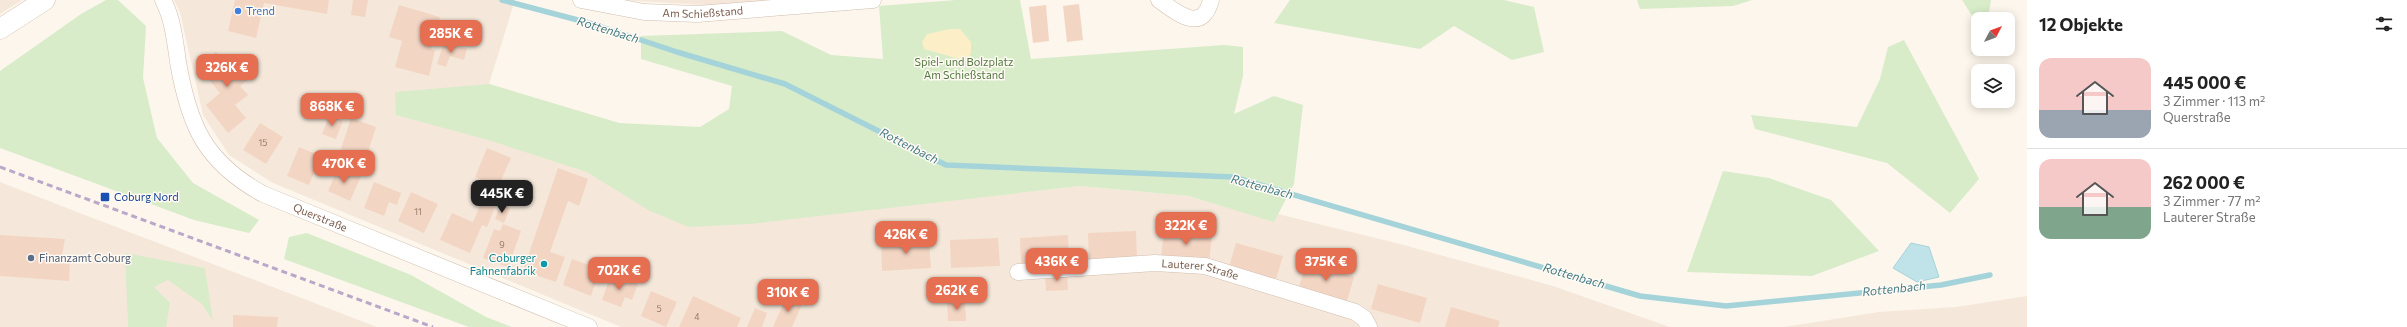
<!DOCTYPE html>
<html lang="de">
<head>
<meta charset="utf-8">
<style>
	body { margin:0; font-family:Commissioner,sans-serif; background:#f2f2f2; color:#222; height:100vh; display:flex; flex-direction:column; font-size:15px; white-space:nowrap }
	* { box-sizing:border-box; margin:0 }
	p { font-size:13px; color:#767676 }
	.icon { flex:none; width:22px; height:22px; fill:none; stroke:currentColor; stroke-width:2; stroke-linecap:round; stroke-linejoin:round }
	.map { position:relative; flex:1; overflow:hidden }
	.drawer { display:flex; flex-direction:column; background:#fff; width:380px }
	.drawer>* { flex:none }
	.needle { width:26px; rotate:49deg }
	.controls { position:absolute; left:1971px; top:12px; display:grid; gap:8px }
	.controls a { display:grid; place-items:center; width:44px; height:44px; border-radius:8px; background:#fff; box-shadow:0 2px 10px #0003; font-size:20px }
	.price { position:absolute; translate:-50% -34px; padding:0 9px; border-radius:8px; background:#e76f51; color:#fff; font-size:13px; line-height:26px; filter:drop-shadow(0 1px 2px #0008) }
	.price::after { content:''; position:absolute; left:50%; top:24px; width:12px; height:9px; margin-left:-6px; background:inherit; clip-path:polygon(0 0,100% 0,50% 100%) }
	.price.active { background:#222; color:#fff }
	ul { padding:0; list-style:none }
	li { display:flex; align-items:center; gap:12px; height:100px; padding:0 12px }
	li+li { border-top:1px solid #e0e0e0 }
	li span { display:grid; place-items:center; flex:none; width:112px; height:80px; border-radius:12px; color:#555 }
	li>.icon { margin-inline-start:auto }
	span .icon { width:48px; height:48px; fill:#fffc; stroke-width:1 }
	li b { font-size:17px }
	h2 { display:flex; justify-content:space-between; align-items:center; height:48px; padding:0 12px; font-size:17px }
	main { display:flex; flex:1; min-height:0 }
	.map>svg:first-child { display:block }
</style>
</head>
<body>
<main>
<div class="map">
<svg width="2027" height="327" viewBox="0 0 2027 327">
	<rect width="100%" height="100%" fill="#fdf6ec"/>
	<!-- residential -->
	<g fill="#f5e8da">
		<path d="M0,0H22L0,14Z"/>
		<path d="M174,0H515L489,84L619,123L870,209L1080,186L1189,196L1278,214L1400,244L1553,286L1670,327H621L273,183L229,155L203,115L180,12Z"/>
		<path d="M620,0H778L721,6Z"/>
		<path d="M0,182L72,210L377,327H0Z"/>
		<path d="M2027,296V327H1784L1879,312L1956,307Z"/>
	</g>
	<!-- green -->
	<g fill="#d8ecc9">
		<path d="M106,0H118L146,26L143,78L157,138L193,183L259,220L249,233L194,220L0,148V71L81,14Z"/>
		<path d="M956,0H1020L1031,59L1224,45L1243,47V76L1234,114L1274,96L1303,105L1294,184L1274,222L1189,196L1080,186L750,224L689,227L650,211L587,172L488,140L396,115L395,92L489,84L619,123L700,127L729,109L732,86L641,59V36L782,31L831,55L883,59L879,6Z"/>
		<path d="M1290,0H1504L1534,7L1544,52L1512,60L1454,26L1420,49L1274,23Z"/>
		<path d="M1637,0H1752L1733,6L1640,9Z"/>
		<path d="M1962,0H1991L1988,19H1978V49L1984,50L1971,54L1976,22Z"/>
		<path d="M1904,40L1979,179L1950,213L1887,163L1755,129L1751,115L1857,127L1880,79L1888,47Z"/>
		<path d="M1723,171L1769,178L1831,200L1879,251L1812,276L1687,272Z"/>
		<path d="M307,233L411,275L486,317L512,327H469L284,259L289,237Z"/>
		<path d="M125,253L205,268L213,321L202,304L168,280L154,287L170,303L166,327H128Z"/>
	</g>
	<!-- sand -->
	<path fill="#fcefc7" d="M950,29H960L971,42V53L967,61L924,49L922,42L927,34Z"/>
	<!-- water -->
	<path fill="#bfe3e8" stroke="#a5d3da" d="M1911,243L1929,247L1939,277L1917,282L1893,268Z"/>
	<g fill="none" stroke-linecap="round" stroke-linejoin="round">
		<!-- stream -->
		<path stroke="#a5d3da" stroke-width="5.5" d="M502,0L593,24L677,52L785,84L946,165L1233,177L1640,296L1726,306L1941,285L1990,275"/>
	</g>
	<!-- building -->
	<g fill="#f3d5c3">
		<path d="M235,0H329L327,14L264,3L256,38L228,31Z"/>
		<path d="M353,0H368L365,17L351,15Z"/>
		<path d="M1079,4L1083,40L1067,42L1063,6Z"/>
		<path d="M399,5L440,17L431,49L435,50L429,76L395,67L402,41L389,37Z"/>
		<path d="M1046,5L1049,41L1033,43L1029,7Z"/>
		<path d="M444,42L467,49L464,60L450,56L446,67L437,64Z"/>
		<path d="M216,52L226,64L238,54L255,74L240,86L248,95L235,105L246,118L228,133L206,105L220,93L198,66Z"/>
		<path d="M329,115L343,121L336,139L322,134Z"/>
		<path d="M351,118L376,127L366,158L341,149Z"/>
		<path d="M260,123L283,137L266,164L243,150Z"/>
		<path d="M299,147L321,156L309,185L287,176Z"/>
		<path d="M487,148L511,158L498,187L475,177Z"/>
		<path d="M339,166L361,176L350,201L328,191Z"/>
		<path d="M558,168L588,179L579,206L568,201L550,252L565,257L556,282L523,271Z"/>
		<path d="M374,182L401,193L397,205L389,202L384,216L364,208Z"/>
		<path d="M411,192L438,204L424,233L398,221Z"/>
		<path d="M483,199L496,205L487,227L482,225L470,253L440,240L452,213L473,222Z"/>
		<path d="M501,204L510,208L504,223L495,219Z"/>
		<path d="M503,224L521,231L508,267L483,258L494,229L500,231Z"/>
		<path d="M1164,230L1212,235L1209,263L1161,258Z"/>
		<path d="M1136,231L1137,257L1089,259L1088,233Z"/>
		<path d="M0,235L65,239L61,261H70L69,281L0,276Z"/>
		<path d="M1068,235L1069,264L1021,266L1020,238Z"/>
		<path d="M998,238L1000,266L951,268L950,240Z"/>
		<path d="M929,240L931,268L882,271L881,242Z"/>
		<path d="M1236,243L1283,256L1276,279L1229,267Z"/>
		<path d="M572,259L600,269L591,296L563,285Z"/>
		<path d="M1306,263L1354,277L1347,301L1299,287Z"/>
		<path d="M1067,273L1068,290L1046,291L1045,275Z"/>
		<path d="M611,274L638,284L632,300L625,297L621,307L602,300Z"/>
		<path d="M1378,284L1427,298L1420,323L1371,309Z"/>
		<path d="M651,291L677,302L666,327L641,316Z"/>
		<path d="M787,295L803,302L792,327H773Z"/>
		<path d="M693,296L741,318L737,327H679Z"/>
		<path d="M965,300L966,321H948L947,301Z"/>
		<path d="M1451,307L1500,321L1498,327H1445Z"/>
		<path d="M755,308L767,313L762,327H747Z"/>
		<path d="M233,315L278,317L277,327H233Z"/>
	</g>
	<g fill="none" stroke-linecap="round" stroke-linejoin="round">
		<!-- minor casing -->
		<g stroke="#d1beb0" stroke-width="17">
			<g id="minor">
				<path id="s1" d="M163,0C173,19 175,41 178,62C189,126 205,162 263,194L589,327"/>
				<path id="s2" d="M581,0L644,12L697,14L873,0"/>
				<path d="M1159,0C1176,12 1202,35 1211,0"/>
				<path id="s3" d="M1018,272L1155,263L1205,266L1355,312L1364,318L1369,327"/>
			</g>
		</g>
		<!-- tertiary casing -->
		<g stroke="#d1beb0" stroke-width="21">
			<path id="tertiary" d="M0,29L45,0"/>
		</g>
		<!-- minor -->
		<use href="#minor" stroke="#fff" stroke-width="16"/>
		<!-- tertiary -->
		<use href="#tertiary" stroke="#fff" stroke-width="20"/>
		<!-- rail -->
		<path stroke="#b9a8c9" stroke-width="3" stroke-dasharray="6 4" stroke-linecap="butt" d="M0,167L433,327"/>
	</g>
	<!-- markers -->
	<circle fill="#3f7fe0" stroke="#fffaf3" stroke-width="1.5" cx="238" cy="11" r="4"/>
	<rect fill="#1a4fb4" stroke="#fffaf3" stroke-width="1.5" x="100" y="192" width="10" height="10" rx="2"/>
	<circle fill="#5c6f8a" stroke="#fffaf3" stroke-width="1.5" cx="31" cy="258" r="4"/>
	<circle fill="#0f9aa8" stroke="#fffaf3" stroke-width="1.5" cx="544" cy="264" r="4"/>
	<g text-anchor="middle" stroke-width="3" stroke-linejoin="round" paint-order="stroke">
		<!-- number labels -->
		<g font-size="9" fill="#987a6a">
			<text x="263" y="146">15</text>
			<text x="418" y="215">11</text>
			<text x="502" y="248">9</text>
			<text x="659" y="312">5</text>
			<text x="697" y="320">4</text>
		</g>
		<!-- shop labels -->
		<g font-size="11" fill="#366cbe" stroke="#fffaf3" text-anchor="start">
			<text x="246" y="15">Trend</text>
		</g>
		<!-- street labels -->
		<g font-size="11" fill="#7a5c4d" stroke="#fffaf3">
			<text dy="4" stroke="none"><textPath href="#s2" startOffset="123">Am Schießstand</textPath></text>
			<text dy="4" stroke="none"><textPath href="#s1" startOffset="290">Querstraße</textPath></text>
			<text dy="4" stroke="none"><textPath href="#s3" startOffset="183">Lauterer Straße</textPath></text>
		</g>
		<!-- park labels -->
		<g font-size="11" fill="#537a41" stroke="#fffaf3">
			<text x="964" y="66">Spiel- und Bolzplatz<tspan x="964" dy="13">Am Schießstand</tspan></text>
		</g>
		<!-- transit labels -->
		<g font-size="11" fill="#164399" stroke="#fffaf3" text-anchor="start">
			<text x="114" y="201">Coburg Nord</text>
		</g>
		<!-- service labels -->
		<g font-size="11" fill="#4e5e75" stroke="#fffaf3" text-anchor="start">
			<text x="39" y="262">Finanzamt Coburg</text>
		</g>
		<!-- culture labels -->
		<g font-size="11" fill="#0d838f" stroke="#fffaf3" text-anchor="end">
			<text x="536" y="262">Coburger<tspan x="536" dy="13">Fahnenfabrik</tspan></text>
		</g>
		<!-- water labels -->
		<g font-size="12" font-style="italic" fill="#437c86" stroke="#fffaf3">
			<text transform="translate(608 30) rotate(17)" y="4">Rottenbach</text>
			<text transform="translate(909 146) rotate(27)" y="4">Rottenbach</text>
			<text transform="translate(1262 187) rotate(15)" y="4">Rottenbach</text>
			<text transform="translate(1574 276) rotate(16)" y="4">Rottenbach</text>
			<text transform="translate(1894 289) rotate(-6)" y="4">Rottenbach</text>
		</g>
	</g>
</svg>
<div class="controls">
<a><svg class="needle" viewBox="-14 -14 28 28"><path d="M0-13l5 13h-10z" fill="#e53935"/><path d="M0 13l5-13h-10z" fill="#767676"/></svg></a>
<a><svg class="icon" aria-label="layers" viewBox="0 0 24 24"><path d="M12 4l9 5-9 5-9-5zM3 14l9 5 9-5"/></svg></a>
</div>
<b class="price" style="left:451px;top:54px">285K €</b>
<b class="price" style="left:227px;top:88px">326K €</b>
<b class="price" style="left:332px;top:127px">868K €</b>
<b class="price" style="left:344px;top:184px">470K €</b>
<b class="price active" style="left:502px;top:214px">445K €</b>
<b class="price" style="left:1186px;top:246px">322K €</b>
<b class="price" style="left:906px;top:255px">426K €</b>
<b class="price" style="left:1057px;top:282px">436K €</b>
<b class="price" style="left:1326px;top:282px">375K €</b>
<b class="price" style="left:619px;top:291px">702K €</b>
<b class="price" style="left:957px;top:311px">262K €</b>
<b class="price" style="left:788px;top:313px">310K €</b>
</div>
<section class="drawer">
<h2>12 Objekte<svg class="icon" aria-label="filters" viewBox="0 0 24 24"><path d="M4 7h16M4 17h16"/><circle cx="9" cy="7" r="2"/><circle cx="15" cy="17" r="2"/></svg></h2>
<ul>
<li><span style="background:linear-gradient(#f6c9c9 65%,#9aa5b1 0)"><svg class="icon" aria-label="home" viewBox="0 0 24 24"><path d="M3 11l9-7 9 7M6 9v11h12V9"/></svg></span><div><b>445 000 €</b><p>3 Zimmer · 113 m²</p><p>Querstraße</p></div></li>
<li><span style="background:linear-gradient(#f6c9c9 60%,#7fa58c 0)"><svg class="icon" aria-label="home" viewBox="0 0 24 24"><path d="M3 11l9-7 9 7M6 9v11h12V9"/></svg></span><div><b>262 000 €</b><p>3 Zimmer · 77 m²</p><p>Lauterer Straße</p></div></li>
</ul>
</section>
</main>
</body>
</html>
